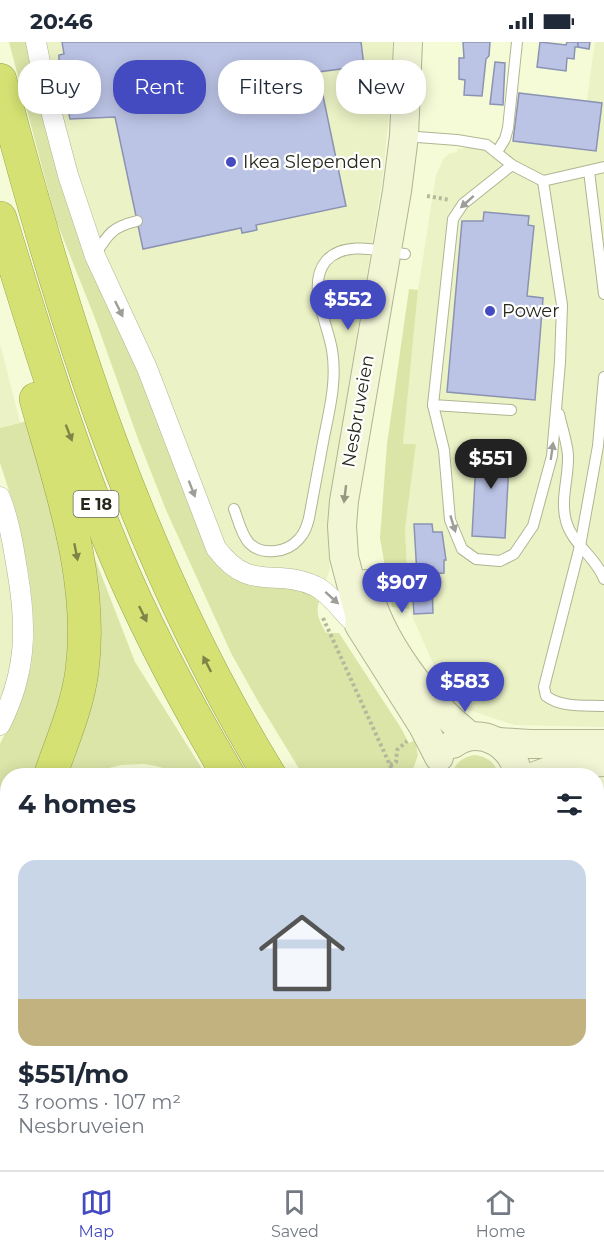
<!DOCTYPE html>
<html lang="en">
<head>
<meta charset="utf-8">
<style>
	body { margin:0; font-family:Montserrat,sans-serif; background:#f2f2f3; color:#1f2937; height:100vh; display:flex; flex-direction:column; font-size:22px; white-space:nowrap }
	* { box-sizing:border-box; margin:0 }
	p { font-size:20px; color:#747a83 }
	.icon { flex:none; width:33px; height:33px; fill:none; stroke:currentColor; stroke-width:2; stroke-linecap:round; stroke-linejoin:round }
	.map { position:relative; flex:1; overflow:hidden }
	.sheet { position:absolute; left:0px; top:726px; width:604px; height:402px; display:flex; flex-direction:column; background:#fff; border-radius:24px 24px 0 0; box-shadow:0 3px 15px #0003 }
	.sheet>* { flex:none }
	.hud { position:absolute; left:18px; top:18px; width:568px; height:54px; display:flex; gap:12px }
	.price { position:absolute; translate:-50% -51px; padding:0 14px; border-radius:21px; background:#444abf; color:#fff; font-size:20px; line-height:39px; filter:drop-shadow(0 2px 3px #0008) }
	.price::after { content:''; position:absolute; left:50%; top:36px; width:18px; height:14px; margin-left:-9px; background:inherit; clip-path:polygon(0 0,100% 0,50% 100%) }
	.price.current { background:#222; color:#fff }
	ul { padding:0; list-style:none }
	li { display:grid; align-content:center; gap:12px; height:318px; padding:0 18px }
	li span { display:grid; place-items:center; height:186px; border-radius:18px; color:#555 }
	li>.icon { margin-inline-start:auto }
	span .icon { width:108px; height:108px; fill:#fffc; stroke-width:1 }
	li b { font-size:26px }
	h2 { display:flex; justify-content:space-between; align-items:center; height:72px; padding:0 18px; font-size:26px }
	.tag { padding:0 21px; border-radius:24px; background:#fff; box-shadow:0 3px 15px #0003; font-size:21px; line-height:54px }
	.tag.current { background:#444abf; color:#fff }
	.status { display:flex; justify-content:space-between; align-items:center; height:42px; padding:0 30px; background:#fff; direction:ltr }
	.status svg { height:16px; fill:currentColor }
	.menu { display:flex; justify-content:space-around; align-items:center; height:84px; border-top:2px solid #e0e1e3; background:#fff; font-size:16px; color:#747a83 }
	.menu a { display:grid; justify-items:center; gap:3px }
	.menu .current { color:#444abf }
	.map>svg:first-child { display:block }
</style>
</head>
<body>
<div class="status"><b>20:46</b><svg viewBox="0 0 49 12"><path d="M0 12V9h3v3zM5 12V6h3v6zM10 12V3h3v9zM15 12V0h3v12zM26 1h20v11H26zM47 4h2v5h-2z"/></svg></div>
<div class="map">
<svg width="604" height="1128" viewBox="0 0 604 1128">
	<rect width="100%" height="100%" fill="#f5fbd6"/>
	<!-- built -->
	<g fill="#ebf2c5">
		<path d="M26,0H392V44L382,140L332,446L328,501L330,526L321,555L222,526L33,30Z"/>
		<path d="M595,0H604V685L514,683L463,666L449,657L409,567L405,487L416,402H403L418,248L436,133L444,116L449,112L457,110V107L513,100L580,107Z"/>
		<path d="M0,302L20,380L0,386Z"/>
		<path d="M0,485L12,542L14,587L10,629L0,659Z"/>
		<path d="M604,749V1045L597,1025V750Z"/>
		<path d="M0,914L8,925L7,1061L0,1062Z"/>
		<path d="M98,1120L380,1121V1128H95Z"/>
	</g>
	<!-- green -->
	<g fill="#dbe5a8">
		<path d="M9,0H26L33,30L138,320L212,512L286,543L321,555C314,570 319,578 326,591H339L401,686L409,701L415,698L418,713L411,733H303L259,661L231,611L166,468L138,397L96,279L56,178Z"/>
		<path d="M409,247L418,248L403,402H416L405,487L409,567L392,565L380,496L387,402Z"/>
		<path d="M31,378L66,523L75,601L39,733L8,734L7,865L0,848V702L22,656L31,625L34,595L33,568L29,533L16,470L0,421V386Z"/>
		<path d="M92,509L135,620L206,733H187L156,724L144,722L121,723L101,728L91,733L61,734Z"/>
		<path d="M475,713C488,715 496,721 498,733H452C455,721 462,715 475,713Z"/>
		<path d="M597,1025L604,1045V1098L597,1084Z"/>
		<path d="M7,1061L8,1120L42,1121L38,1128H0V1062Z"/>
		<path d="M386,1120L456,1121L462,1128H386Z"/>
	</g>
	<!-- building -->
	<g fill="#bcc4e6" stroke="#8b93b3" stroke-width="1.5">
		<path d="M62,0H361L364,24L318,30L346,164L256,183L257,188L242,191L241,186L143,207L115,75L70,77L59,24V13L64,12Z"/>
		<path d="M463,0H490L489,14L486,17L482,54L464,53L465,38L459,37V16H464Z"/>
		<path d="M540,0L566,3L567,0H578V5H575L574,17L567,16L566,29L537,25Z"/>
		<path d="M578,0H590L589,7L578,5Z"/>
		<path d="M495,20L505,21L503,63L490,62Z"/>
		<path d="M519,51L602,61L596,109L513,99Z"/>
		<path d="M484,170L529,174L528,183L534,184L527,254L543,256L535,358L447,350L462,179H483Z"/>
		<path d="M477,400L510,402L505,496L472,494Z"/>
		<path d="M414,482H432L433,490H442L446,518H444V531L417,533Z"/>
		<path d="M432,543L433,571L414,572L412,544Z"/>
		<path d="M0,980L8,981V1057H0Z"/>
		<path d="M123,1120H158L155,1128H116Z"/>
		<path d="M193,1120H371V1128H192Z"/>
	</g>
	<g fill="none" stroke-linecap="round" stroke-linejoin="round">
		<!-- lane casing -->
		<g stroke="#b0b592" stroke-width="12">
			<g id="lane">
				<path d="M404,94L457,98L487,103L512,123L543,139L604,125"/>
				<path d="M497,110L505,97L508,86L517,0"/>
				<path d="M589,129L604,252"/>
				<path d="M95,213C108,192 112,185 137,179"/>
				<path d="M604,335L598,404L580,504L544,645L546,654C562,666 585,663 604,664"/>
				<path d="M433,363L444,408L450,478L462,507L476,517L500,519L514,512L533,484L552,414L560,320L562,263L543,139"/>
				<path d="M511,368L433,363L453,177L463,162L512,123"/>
				<path d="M559,372C562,386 567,400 568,413C569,435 560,457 566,479C572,502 596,515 604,537"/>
				<path d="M234,467C238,477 241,492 249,501C262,514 287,511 299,497C305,491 307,484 309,476C314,449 319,422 324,395C330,366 337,337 332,308C328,282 306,243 326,219C344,198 381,209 405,212"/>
				<path d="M604,812V863"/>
				<path d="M0,863L8,886"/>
				<path d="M168,1128L172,1120"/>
			</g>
		</g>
		<!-- street casing -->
		<g stroke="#b0b592" stroke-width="21">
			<g id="street">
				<path d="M36,0L46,50L68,133L95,214L147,326L216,506C250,552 275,525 315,544C333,552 347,579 359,583"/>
				<path d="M0,455C9,478 13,502 17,527C27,584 27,630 0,683"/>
				<path d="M0,887L8,895"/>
				<path d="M132,1128L137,1120"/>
			</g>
		</g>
		<!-- secondary casing -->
		<g stroke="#b0b592" stroke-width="30">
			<g id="secondary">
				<path d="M408,0L404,94L397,149L344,459L342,484L344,515L360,576L359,583L423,684L439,715"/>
				<path d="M366,542C379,598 426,660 470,694"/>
				<path d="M499,700L530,702H604"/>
				<path d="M453,702C480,682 515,703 518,734"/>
				<path d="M535,734L565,723L604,720"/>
				<path d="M63,1128L67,1120"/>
			</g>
		</g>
		<!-- highway casing -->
		<g stroke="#98a154" stroke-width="34">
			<g id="highway">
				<path d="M0,38C63,280 138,519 270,734"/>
				<path d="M0,176C34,287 68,399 113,507C145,585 186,661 229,734"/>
				<path d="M36,357C60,443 94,537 82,629C77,666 62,699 50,734"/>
				<path d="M597,1115L600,1128"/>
				<path d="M525,1120L532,1128"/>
				<path d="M571,1120L578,1128"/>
			</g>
		</g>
		<!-- path -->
		<g stroke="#b5b99c" stroke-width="4" stroke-dasharray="3 3" stroke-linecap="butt">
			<path d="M427,154L450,158"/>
			<path d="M323,576L395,734"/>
			<path d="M390,723L396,720L397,708L407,699"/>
			<path d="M469,1120L476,1128"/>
		</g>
		<!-- lane -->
		<use href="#lane" stroke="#fff" stroke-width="10"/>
		<!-- street -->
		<use href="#street" stroke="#fff" stroke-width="20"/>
		<!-- secondary -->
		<use href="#secondary" stroke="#f2f6d5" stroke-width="28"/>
		<!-- highway -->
		<use href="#highway" stroke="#d5e273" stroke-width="33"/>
	</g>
	<!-- one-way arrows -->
	<defs><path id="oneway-solid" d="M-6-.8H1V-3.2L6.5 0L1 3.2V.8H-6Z" transform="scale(1.5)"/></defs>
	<g fill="#9d9e98">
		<use href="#oneway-solid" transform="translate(467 160) rotate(138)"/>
		<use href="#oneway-solid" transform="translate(119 267) rotate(64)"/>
		<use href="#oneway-solid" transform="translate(552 409) rotate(-82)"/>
		<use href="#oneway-solid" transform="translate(192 447) rotate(69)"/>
		<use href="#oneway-solid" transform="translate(453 482) rotate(73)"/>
		<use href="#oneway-solid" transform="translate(332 556) rotate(42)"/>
	</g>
	<g fill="#7e8546">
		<use href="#oneway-solid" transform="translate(69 391) rotate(69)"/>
		<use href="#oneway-solid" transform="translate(76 510) rotate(79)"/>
		<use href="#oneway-solid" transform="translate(143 572) rotate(64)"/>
		<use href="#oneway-solid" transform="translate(207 622) rotate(-117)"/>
	</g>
	<use fill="#969981" href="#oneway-solid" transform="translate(345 452) rotate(97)"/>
	<!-- markers -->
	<g fill="#444abf" stroke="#fff" stroke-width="2">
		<circle cx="231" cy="120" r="6"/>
		<circle cx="490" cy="269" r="6"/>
	</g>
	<g text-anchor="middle" stroke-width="4.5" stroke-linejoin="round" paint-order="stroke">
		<!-- shield labels -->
		<rect fill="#fff" stroke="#67685f" stroke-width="1.5" x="73.5" y="449" width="45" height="26" rx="4.5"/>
		<g font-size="16" font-weight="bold" fill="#26281a">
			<text x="96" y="468">E 18</text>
		</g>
		<!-- poi labels -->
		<g font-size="18" fill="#26281a" stroke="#fff" text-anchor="start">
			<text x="243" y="126">Ikea Slependen</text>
			<text x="502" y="275">Power</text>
		</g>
		<!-- street labels -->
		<g font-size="18" fill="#26281a" stroke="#fff">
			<text transform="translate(358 369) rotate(-80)" y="6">Nesbruveien</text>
		</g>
	</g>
</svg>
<b class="price" style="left:348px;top:289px">$552</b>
<b class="price current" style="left:491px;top:448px">$551</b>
<b class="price" style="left:402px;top:572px">$907</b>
<b class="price" style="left:465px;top:671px">$583</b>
<div class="hud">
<a class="tag">Buy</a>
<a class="tag current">Rent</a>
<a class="tag">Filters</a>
<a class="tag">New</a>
</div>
<section class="sheet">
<h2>4 homes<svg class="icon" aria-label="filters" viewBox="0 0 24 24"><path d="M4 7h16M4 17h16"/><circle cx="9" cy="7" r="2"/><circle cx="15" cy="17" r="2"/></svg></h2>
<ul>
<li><span style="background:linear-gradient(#c9d6e8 75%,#c2b280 0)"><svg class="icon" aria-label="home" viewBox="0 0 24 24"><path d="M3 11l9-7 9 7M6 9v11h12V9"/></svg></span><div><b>$551/mo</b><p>3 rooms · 107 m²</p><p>Nesbruveien</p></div></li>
</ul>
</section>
</div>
<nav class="menu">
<a class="current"><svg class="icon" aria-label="map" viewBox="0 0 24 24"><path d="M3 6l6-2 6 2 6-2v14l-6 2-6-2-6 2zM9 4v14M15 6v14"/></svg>Map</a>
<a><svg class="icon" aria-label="saved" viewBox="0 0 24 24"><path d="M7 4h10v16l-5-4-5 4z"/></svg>Saved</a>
<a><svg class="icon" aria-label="home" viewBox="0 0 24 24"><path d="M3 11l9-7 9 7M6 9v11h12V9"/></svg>Home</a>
</nav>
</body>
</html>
